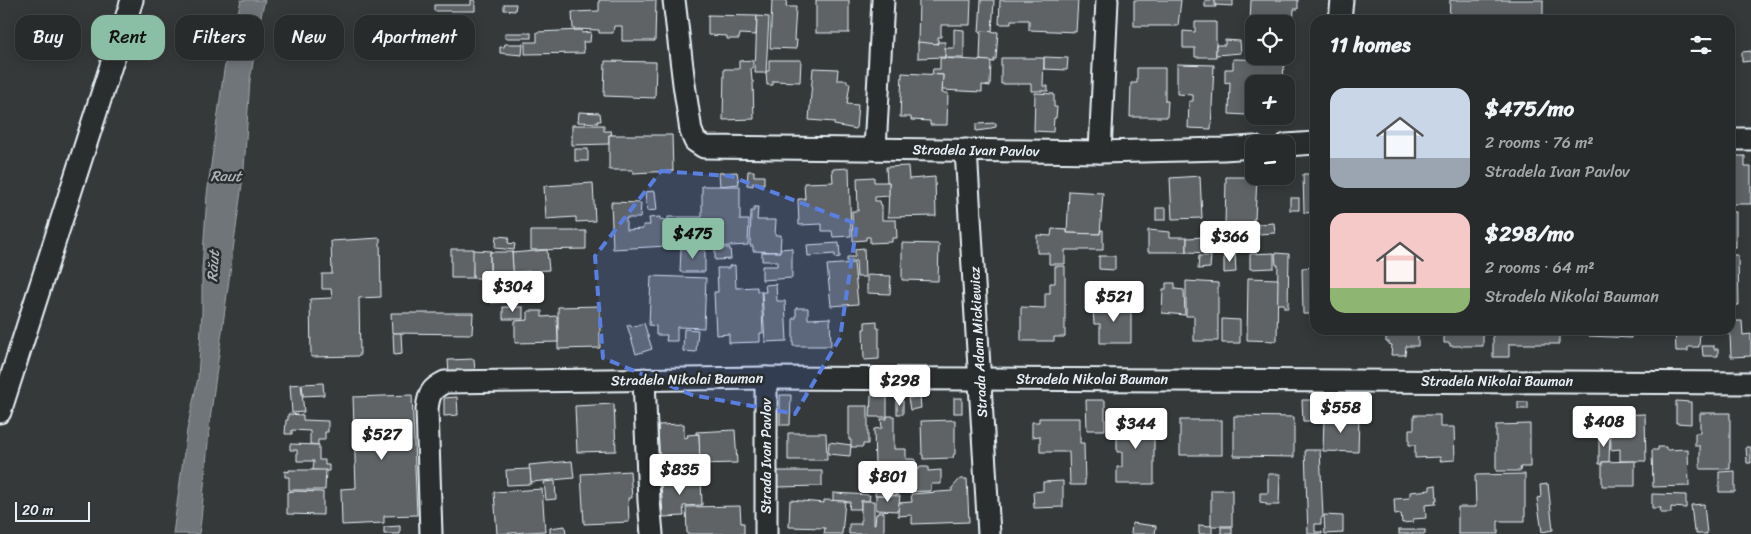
<!DOCTYPE html>
<html lang="en">
<head>
<meta charset="utf-8">
<style>
	body { margin:0; font-family:Sriracha,sans-serif; background:#343738; color:#f1f3f6; height:100vh; display:flex; flex-direction:column; font-size:19px; white-space:nowrap }
	* { box-sizing:border-box; margin:0 }
	p { font-size:16px; color:#a5a7a9 }
	.icon { flex:none; width:28px; height:28px; fill:none; stroke:currentColor; stroke-width:2; stroke-linecap:round; stroke-linejoin:round }
	.map { position:relative; flex:1; overflow:hidden }
	.panel { position:absolute; left:1310px; top:15px; width:425px; height:320px; display:flex; flex-direction:column; background:#282b2c; border-radius:15px; box-shadow:0 2px 12px #0003,0 0 0 1px #444748 }
	.panel>* { flex:none }
	.banner { position:absolute; left:15px; top:15px; width:475px; height:45px; display:flex; gap:10px }
	.buttons { position:absolute; left:1245px; top:15px; display:grid; gap:10px }
	.buttons a { display:grid; place-items:center; width:50px; height:50px; border-radius:10px; background:#282b2c; box-shadow:0 2px 12px #0003,0 0 0 1px #444748; font-size:25px }
	.scale { position:absolute; left:15px; bottom:12px; width:75px; box-sizing:border-box; padding-left:5px; border:2px solid #e8f1f8; border-top:0; font-size:14px; line-height:18px; white-space:nowrap; color:#e8f1f8; -webkit-text-stroke:4px #2a2d2e; paint-order:stroke }
	.price { position:absolute; translate:-50% -42px; padding:0 11px; border-radius:5px; background:#fff; color:#222; font-size:16px; line-height:32px; filter:drop-shadow(0 1px 2px #0008) }
	.price::after { content:''; position:absolute; left:50%; top:30px; width:15px; height:11px; margin-left:-8px; background:inherit; clip-path:polygon(0 0,100% 0,50% 100%) }
	.price.current { background:#8abfa5; color:#111 }
	ul { padding:0; list-style:none }
	li { display:flex; align-items:center; gap:15px; height:125px; padding:0 20px }
	li span { display:grid; place-items:center; flex:none; width:140px; height:100px; border-radius:15px; color:#555 }
	li>.icon { margin-inline-start:auto }
	span .icon { width:60px; height:60px; fill:#fffc; stroke-width:1 }
	li b { font-size:21px }
	h2 { display:flex; justify-content:space-between; align-items:center; height:60px; padding:0 20px; font-size:21px }
	.chip { padding:0 18px; border-radius:15px; background:#282b2c; box-shadow:0 2px 12px #0003,0 0 0 1px #444748; font-size:18px; line-height:45px }
	.chip.current { background:#8abfa5; color:#111 }
	.map>svg:first-child { display:block }
</style>
</head>
<body>
<div class="map">
<svg width="1751" height="534" viewBox="0 0 1751 534">
	<rect width="100%" height="100%" fill="#35393a"/>
	<filter id="ink" filterUnits="userSpaceOnUse"><feTurbulence type="fractalNoise" baseFrequency=".02" numOctaves="2"/><feDisplacementMap in="SourceGraphic" scale="10" xChannelSelector="R" yChannelSelector="G"/><feConvolveMatrix kernelMatrix="1 2 1 2 8 2 1 2 1" color-interpolation-filters="sRGB"/></filter>
	<g filter="url(#ink)">
		<!-- water -->
		<path fill="#707579" stroke="#a0a7ac" d="M241,0H265L261,16L250,80L244,169L210,420L201,520L199,534H173L187,430L198,378L202,312V269L207,195L216,128L224,70Z"/>
		<!-- building -->
		<g fill="#5f6365" stroke="#e8f1f8">
			<path d="M471,0H475V11H434V5H471Z"/>
			<path d="M599,0H656L655,41H622V26H614L613,33H599V30L573,29L572,12L599,11Z"/>
			<path d="M772,0H787L786,7H796L794,40H797L796,49L770,48Z"/>
			<rect x="816" y="0" width="33" height="33"/>
			<path d="M919,0H971L970,25H941V37H938V44H918Z"/>
			<path d="M981,0H994L992,32L979,33Z"/>
			<path d="M1000,0H1078L1076,32L1029,30V20H1011V24H999Z"/>
			<path d="M1134,0H1181L1178,26H1134Z"/>
			<path d="M1205,0H1215L1216,7H1205Z"/>
			<path d="M1215,0H1233V6L1215,5Z"/>
			<path d="M1251,0H1298V9H1294L1293,28H1286V24H1250Z"/>
			<path d="M1450,0H1543V20H1449Z"/>
			<path d="M504,4H516L515,11L504,10Z"/>
			<path d="M708,15L757,16L756,35L740,34L739,39H727V36L708,35Z"/>
			<path d="M757,16L769,17L766,73H755Z"/>
			<path d="M1195,22H1216V57H1195V48H1183V31L1195,32Z"/>
			<path d="M954,29L964,30V58H944L945,57V48H954Z"/>
			<path d="M582,30V33L591,32L590,42H583L584,53L525,54V42H537V32Z"/>
			<path d="M981,31L998,32L996,59H994V62L980,60Z"/>
			<rect x="505" y="33" width="26" height="5"/>
			<path d="M1225,40L1240,41L1241,53L1216,55V45H1225Z"/>
			<path d="M918,42L938,44L937,42H945V57L918,58Z"/>
			<path d="M505,44H523L522,55L500,53V47H504Z"/>
			<path d="M1751,51V61L1742,62V52Z"/>
			<path d="M1044,57L1068,58L1067,70L1044,69Z"/>
			<path d="M940,58L991,61L990,86L982,85V92L942,90L943,75L932,74L933,69H940Z"/>
			<path d="M1001,58H1044L1043,86H1048V91H1031V84H1001Z"/>
			<path d="M1233,59L1284,60L1283,84H1254V116H1258L1256,118L1249,119L1246,115L1229,114L1230,82L1225,83V69H1233Z"/>
			<path d="M753,60V68H751L752,81H753L754,119L723,120L724,69H739V61Z"/>
			<path d="M769,60H801L800,82L773,81V85H767L766,71H769Z"/>
			<path d="M605,61L656,62L655,98L604,96Z"/>
			<path d="M1177,64L1214,65L1211,129L1188,128L1189,101H1193V95L1177,94Z"/>
			<path d="M813,68L838,69L837,80H847V83H850L847,104L858,105L856,129L834,125V122L809,120Z"/>
			<path d="M1137,68H1165V101H1168L1167,117H1130L1131,83H1137Z"/>
			<path d="M902,73L943,75L942,93H948L947,125H930V121L911,120V117H900Z"/>
			<path d="M1035,93L1054,94V107H1057L1056,118H1054L1053,132L1034,131Z"/>
			<path d="M579,112L600,113L601,121H597L598,123L578,122Z"/>
			<path d="M996,123V127L991,128V129L976,131V124Z"/>
			<path d="M572,125H604V131H611L612,135H609V144L572,145Z"/>
			<path d="M609,135H672L673,171L633,173V170H609Z"/>
			<rect x="575" y="149" width="13" height="12"/>
			<path d="M1730,156H1731L1732,187H1730Z"/>
			<path d="M1731,156H1745V167H1751V204H1732Z"/>
			<path d="M908,166L909,179L935,177L936,216L888,217L889,182H887L886,167Z"/>
			<path d="M849,168L851,236L833,237L832,231H822V224L799,225L798,199H805L804,183L833,182L832,169Z"/>
			<path d="M748,171H754V176H764V184L753,183V186L747,185Z"/>
			<path d="M737,172L739,184L720,186L719,173Z"/>
			<path d="M1303,174H1315V212L1304,213Z"/>
			<path d="M1200,176L1202,218L1172,219L1170,178Z"/>
			<path d="M874,177V182H889V196L875,197V201H880L881,205H882V220H896L897,238H892V242L870,243V237H866V240L853,241L852,211H858L857,178Z"/>
			<path d="M1226,177H1257L1255,219H1253L1252,236L1237,235V227H1225Z"/>
			<path d="M593,183L595,221L576,222V217L546,219L544,186Z"/>
			<path d="M702,186H740V220H749L748,245L714,247L713,228L703,229L705,246L668,247V217H702Z"/>
			<path d="M655,191L657,210L647,211L645,192Z"/>
			<path d="M1069,191L1103,193L1100,234L1067,233Z"/>
			<rect x="1290" y="198" width="9" height="12"/>
			<path d="M611,202L641,203L640,218H626V230L643,229V225H650L649,218L660,217V220L665,219V221H668V246L613,249Z"/>
			<path d="M754,207H758L757,220H776L775,235H781L780,252L753,251V246H750L751,211H754Z"/>
			<rect x="1156" y="208" width="10" height="12"/>
			<rect x="1730" y="212" width="6" height="35"/>
			<path d="M1274,223L1275,233L1259,234L1258,224Z"/>
			<path d="M1052,229L1067,230V233L1100,234L1101,230H1103V250H1065V264H1049V253H1037V235L1051,236Z"/>
			<path d="M1148,230L1170,232V237H1187V252H1148Z"/>
			<path d="M531,231H586V249L531,250Z"/>
			<path d="M496,236L509,237L508,243L515,244L514,250L495,248Z"/>
			<path d="M1204,237L1217,238L1218,243L1221,246L1217,255L1210,253L1187,252V238Z"/>
			<path d="M380,238L381,297L359,298L360,356L311,357L310,299L332,298L331,289H322V274H332L331,241Z"/>
			<path d="M839,243L840,257L835,258V254L808,256L807,245Z"/>
			<path d="M902,243L939,244L938,281L902,280Z"/>
			<path d="M681,248H705V272H680Z"/>
			<path d="M715,248H730L731,259L715,260Z"/>
			<path d="M792,248V278L762,280V266H777V261H762V252H780V249Z"/>
			<path d="M864,248L865,277H857L856,261L847,262V257H855V249Z"/>
			<path d="M451,249H474L473,278H451Z"/>
			<path d="M473,250L492,251L490,252V278H473Z"/>
			<path d="M547,250L549,270L513,272L512,253Z"/>
			<path d="M490,252H514L512,253L514,282H518V302L491,303Z"/>
			<path d="M1235,253L1236,272L1224,273V254Z"/>
			<path d="M1274,253V268L1250,269V254Z"/>
			<path d="M1275,253L1289,254L1288,308H1284V304H1277L1278,265H1276Z"/>
			<path d="M1730,255H1738L1739,305H1730Z"/>
			<path d="M1099,256H1115V270L1099,269Z"/>
			<path d="M1199,256H1211L1210,268L1198,269Z"/>
			<path d="M854,263L858,304L831,306L827,265Z"/>
			<path d="M735,265L736,288L757,287V291H761L763,333H760V342L729,343V334L716,335L714,292H718L717,268H729V266Z"/>
			<path d="M1055,266H1065V337H1054V341H1021V307L1045,308V293H1050V283H1055Z"/>
			<path d="M1315,267V314H1303L1302,268Z"/>
			<path d="M867,275L891,276L890,294L867,293Z"/>
			<path d="M651,276L706,278L704,328L677,327V341H666L667,335H656V326L649,325Z"/>
			<path d="M1248,278L1278,279L1277,341L1247,340Z"/>
			<path d="M1186,281L1218,283V341H1194V316H1186Z"/>
			<path d="M1166,283H1175V289L1184,290L1185,315L1162,313L1163,289H1166Z"/>
			<path d="M776,284L777,301H785L787,341L765,342L762,292H766L765,285Z"/>
			<path d="M1101,304H1131V343H1100V324H1094L1093,308H1101Z"/>
			<path d="M600,306V348L558,349V307Z"/>
			<rect x="503" y="307" width="20" height="12"/>
			<path d="M796,308H808V319L830,318L831,346H793V318H796Z"/>
			<path d="M528,311H542V317L557,316L558,342L515,343V321L528,320Z"/>
			<path d="M391,313H473L472,334L392,333Z"/>
			<path d="M1222,319L1240,320V343H1222Z"/>
			<path d="M877,321V328H879V359L864,360L863,329H865V322Z"/>
			<path d="M1730,321H1742L1743,335L1751,334V356L1731,357L1730,334H1726V330H1730Z"/>
			<path d="M644,323L652,349L636,354L627,325L630,324L631,327Z"/>
			<path d="M684,329L698,330L696,352L683,351Z"/>
			<path d="M1390,330H1418V346H1406L1405,355H1391L1392,345L1389,344V342H1386V333H1390Z"/>
			<path d="M1444,330H1483V346H1450V343H1444Z"/>
			<path d="M1493,330H1559V344H1509V357H1493Z"/>
			<path d="M1589,330H1631V338L1589,336Z"/>
			<path d="M1675,330H1700L1699,347H1688V351H1676Z"/>
			<path d="M393,333H401L402,354L394,355Z"/>
			<path d="M1702,346H1714V349H1718V356H1703Z"/>
			<path d="M474,359L475,372L449,373L448,360Z"/>
			<path d="M323,383L324,395L303,396L302,384Z"/>
			<path d="M301,384L304,412L292,413L290,385Z"/>
			<path d="M412,395L417,515L384,516V523L342,525L341,489L356,488L353,397Z"/>
			<path d="M780,395H791L790,425H780Z"/>
			<path d="M871,395H887V417H870Z"/>
			<path d="M457,397L458,415L444,416V398Z"/>
			<path d="M920,397L921,408L910,410L908,398Z"/>
			<rect x="954" y="398" width="8" height="15"/>
			<path d="M1086,400H1105V430H1087Z"/>
			<path d="M1302,400H1314L1315,421H1303Z"/>
			<rect x="897" y="401" width="6" height="13"/>
			<path d="M1676,401L1691,402V424L1676,423Z"/>
			<rect x="1518" y="402" width="10" height="7"/>
			<path d="M614,404L616,451L577,452L575,406Z"/>
			<path d="M849,406H868V444H863V447H851V440H849Z"/>
			<path d="M1700,413H1730V469H1700V446H1695V433H1700Z"/>
			<path d="M288,414L303,415V420L328,421V432H325V440H318V445L310,444V431L292,430V434H285L286,420H288Z"/>
			<path d="M1645,414L1646,461H1620V449L1611,450L1610,415Z"/>
			<path d="M1414,415H1440V427H1454L1455,460L1440,461V457L1415,458V445H1409V429H1414Z"/>
			<path d="M887,416H894V449H906V459H915V469L892,467L891,465L875,466L874,429L882,428L881,419H887Z"/>
			<path d="M1234,416L1294,417V457L1234,456Z"/>
			<path d="M1117,417H1154V484H1117V467H1122V452H1117Z"/>
			<path d="M1324,417H1359L1358,452L1323,451Z"/>
			<path d="M1039,418H1080V443H1084L1085,485H1070L1069,452H1040V436L1032,437V422H1039Z"/>
			<path d="M955,420V454H954L953,458L923,459V455H922L921,421Z"/>
			<rect x="1180" y="420" width="42" height="35"/>
			<path d="M684,424V438L688,437L687,435L699,434L701,476L686,477L685,472L660,474L658,425Z"/>
			<path d="M1530,424V467H1520L1521,471H1496V425Z"/>
			<path d="M735,430L737,463L700,464L699,434H696V432Z"/>
			<path d="M788,433H826L827,460H788Z"/>
			<path d="M1599,433L1610,434L1609,462H1602V464H1599Z"/>
			<path d="M829,442L851,445L850,456L828,454Z"/>
			<path d="M290,444L319,445V460H325V465H329V471L313,470L314,461H297V450H290Z"/>
			<path d="M1658,447H1666V450L1688,449L1689,486L1653,487L1652,450H1658Z"/>
			<path d="M1746,447H1751V463H1747Z"/>
			<path d="M1305,450H1320L1323,517L1321,518V524H1315V532H1322V534H1308Z"/>
			<path d="M572,461L574,478L531,482L529,465Z"/>
			<path d="M1635,461V486H1602V462Z"/>
			<path d="M919,467H928V471L941,470V484H931V491L896,492V470L919,469Z"/>
			<path d="M530,469L531,484L507,485L506,470Z"/>
			<path d="M873,469H885L884,488H872Z"/>
			<path d="M289,470H326L325,490H289V477H285V471L289,472Z"/>
			<path d="M630,471L632,498H628L629,522L584,524L581,474Z"/>
			<path d="M777,471H822V486L777,487Z"/>
			<path d="M1735,471V492H1719V472Z"/>
			<path d="M1268,474H1280L1279,505H1266V503L1260,502V493H1268Z"/>
			<path d="M1525,474V521H1498V534H1458V507H1476L1475,475Z"/>
			<path d="M701,479L702,505L683,506L684,516L663,517L661,481Z"/>
			<path d="M960,479H967L969,522L912,524V515L898,516V503L912,502L911,494L952,491V488Z"/>
			<path d="M555,481L556,499L546,500L544,482Z"/>
			<path d="M1063,481V507L1034,508L1033,492L1043,491V482Z"/>
			<path d="M1548,484L1553,530L1542,532L1537,498L1541,497L1540,485Z"/>
			<path d="M1436,485L1437,500H1435L1436,504L1425,505L1426,518L1413,519V522L1402,523L1401,514L1395,515L1394,499L1410,498V492L1430,490V486Z"/>
			<path d="M876,488H896L898,495H875Z"/>
			<path d="M542,489L545,531L497,534L494,492Z"/>
			<rect x="1211" y="490" width="21" height="36"/>
			<path d="M294,491L323,492V515L287,514V492Z"/>
			<path d="M833,493L870,495L869,501H861V509H849L850,502L833,501Z"/>
			<path d="M1652,494L1686,495V508L1671,507V513H1660L1661,508H1652Z"/>
			<path d="M876,495L900,496L898,511L876,510Z"/>
			<path d="M790,500L824,503V500L845,501L842,534H824L825,528L789,527Z"/>
			<path d="M861,501H874V524H875L876,514H878V512H884V534H849V524H861Z"/>
			<path d="M1704,504L1707,534H1696V530L1694,531L1691,505Z"/>
			<path d="M740,506L741,523H744V534H687L686,507Z"/>
			<path d="M1324,515L1343,516V533L1325,534Z"/>
			<path d="M1132,523L1156,526L1155,534H1131Z"/>
			<path d="M1199,525L1212,526V534H1199Z"/>
			<path d="M400,526V534H384V527Z"/>
			<path d="M565,526L566,534H550V528Z"/>
			<rect x="1221" y="527" width="11" height="7"/>
			<rect x="1399" y="530" width="26" height="4"/>
		</g>
		<g fill="none" stroke-linecap="round" stroke-linejoin="round">
			<!-- minor casing -->
			<g stroke="#e8f1f8" stroke-width="25">
				<g id="minor">
					<path d="M674,0L684,84L691,131L695,141L704,147L1100,152L1223,149L1254,147"/>
					<path d="M1340,20L1342,0"/>
					<path d="M1730,139H1751"/>
					<path d="M1286,145L1315,143"/>
					<path d="M875,149L883,0"/>
					<path d="M966,150L989,534"/>
					<path d="M1100,152L1107,0"/>
					<path d="M766,378V534"/>
					<path d="M644,379L649,501L652,534"/>
					<path d="M0,412L132,0"/>
					<path d="M431,534L427,409C429,393 431,389 445,382L766,378L1751,383"/>
				</g>
			</g>
			<!-- minor -->
			<use href="#minor" stroke="#2a2d2e" stroke-width="21"/>
		</g>
	</g>
	<!-- marked area -->
	<path fill="#5a7fe2" fill-opacity="0.2" stroke="#5a7fe2" stroke-width="4" stroke-dasharray="10 6" stroke-linejoin="round" d="M661,171L730,176L857,224L840,338L795,414L692,395L603,358L595,256Z"/>
	<g text-anchor="middle" stroke-width="5" stroke-linejoin="round" paint-order="stroke">
		<!-- street labels -->
		<g font-size="14" fill="#e8f1f8" stroke="#2a2d2e">
			<text transform="translate(976 150) rotate(1)" y="5">Stradela Ivan Pavlov</text>
			<text transform="translate(978 342) rotate(-93)" y="5">Strada Adam Mickiewicz</text>
			<text transform="translate(687 379) rotate(-1)" y="5">Stradela Nikolai Bauman</text>
			<text x="1092" y="384">Stradela Nikolai Bauman</text>
			<text x="1497" y="386">Stradela Nikolai Bauman</text>
			<text transform="translate(766 456) rotate(-90)" y="5">Strada Ivan Pavlov</text>
		</g>
		<!-- water labels -->
		<g font-size="15" font-style="italic" fill="#acb3b8" stroke="#2a2d2e">
			<text x="226" y="181">Raut</text>
			<text transform="translate(213 266) rotate(-86)" y="5">Răut</text>
		</g>
	</g>
</svg>
<div class="buttons">
<a><svg class="icon" aria-label="locate" viewBox="0 0 24 24"><circle cx="12" cy="12" r="6"/><path d="M12 2v4M12 18v4M2 12h4M18 12h4"/></svg></a>
<a>+</a>
<a>−</a>
</div>
<div class="scale">20 m</div>
<b class="price current" style="left:693px;top:260px">$475</b>
<b class="price" style="left:1230px;top:263px">$366</b>
<b class="price" style="left:513px;top:313px">$304</b>
<b class="price" style="left:1114px;top:323px">$521</b>
<b class="price" style="left:900px;top:407px">$298</b>
<b class="price" style="left:1341px;top:434px">$558</b>
<b class="price" style="left:1604px;top:448px">$408</b>
<b class="price" style="left:1136px;top:450px">$344</b>
<b class="price" style="left:382px;top:461px">$527</b>
<b class="price" style="left:680px;top:496px">$835</b>
<b class="price" style="left:888px;top:503px">$801</b>
<div class="banner">
<a class="chip">Buy</a>
<a class="chip current">Rent</a>
<a class="chip">Filters</a>
<a class="chip">New</a>
<a class="chip">Apartment</a>
</div>
<section class="panel">
<h2>11 homes<svg class="icon" aria-label="filters" viewBox="0 0 24 24"><path d="M4 7h16M4 17h16"/><circle cx="9" cy="7" r="2"/><circle cx="15" cy="17" r="2"/></svg></h2>
<ul>
<li><span style="background:linear-gradient(#c9d6e8 70%,#9aa5b1 0)"><svg class="icon" aria-label="home" viewBox="0 0 24 24"><path d="M3 11l9-7 9 7M6 9v11h12V9"/></svg></span><div><b>$475/mo</b><p>2 rooms · 76 m²</p><p>Stradela Ivan Pavlov</p></div></li>
<li><span style="background:linear-gradient(#f6c9c9 75%,#8fb573 0)"><svg class="icon" aria-label="home" viewBox="0 0 24 24"><path d="M3 11l9-7 9 7M6 9v11h12V9"/></svg></span><div><b>$298/mo</b><p>2 rooms · 64 m²</p><p>Stradela Nikolai Bauman</p></div></li>
</ul>
</section>
</div>
</body>
</html>
